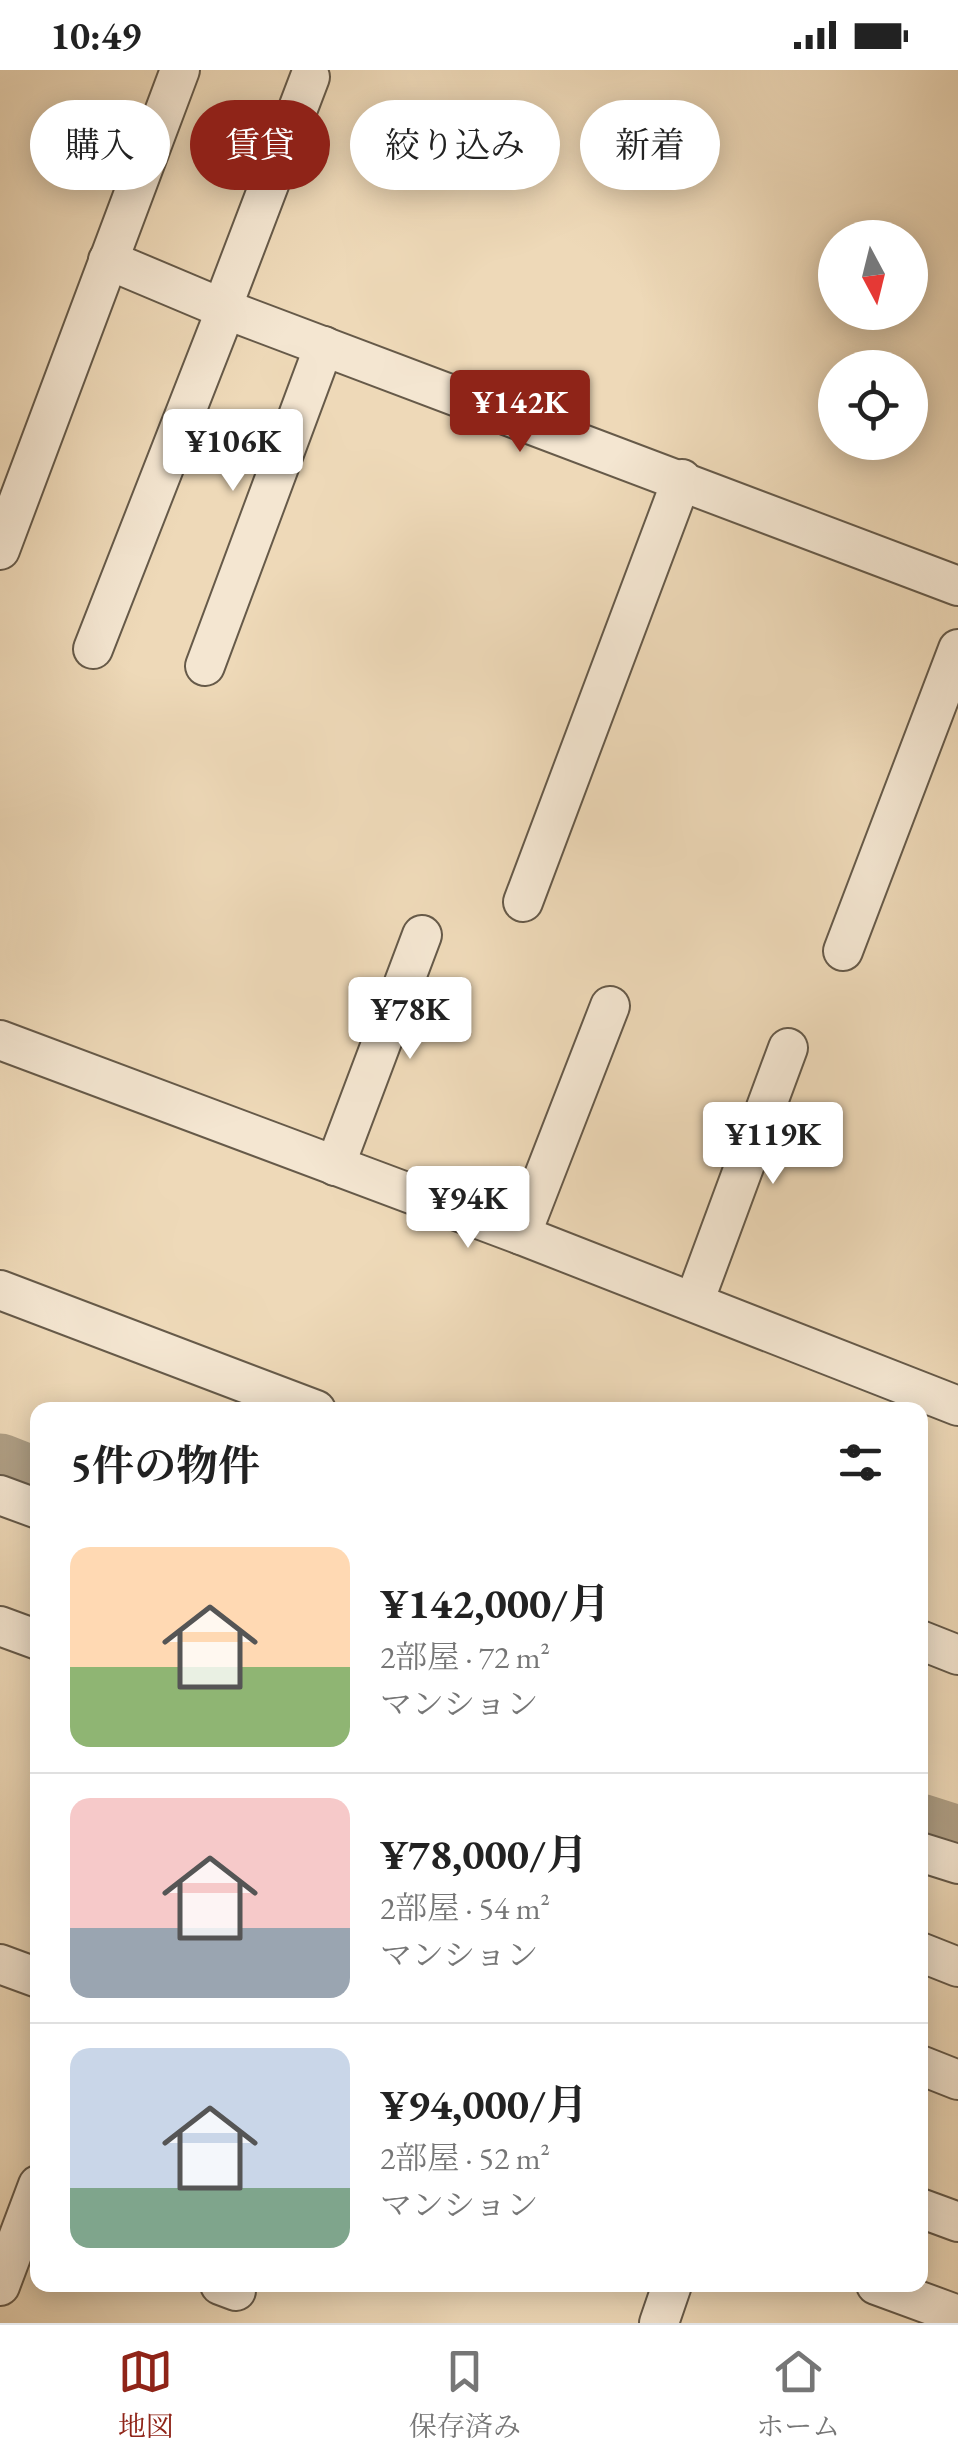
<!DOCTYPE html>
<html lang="ja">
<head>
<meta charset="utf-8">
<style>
	body { margin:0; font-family:"EB Garamond","Noto Serif JP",serif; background:#f2f2f2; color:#222; height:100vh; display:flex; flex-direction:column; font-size:38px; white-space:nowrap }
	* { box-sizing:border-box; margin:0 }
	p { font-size:32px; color:#767676 }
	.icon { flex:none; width:55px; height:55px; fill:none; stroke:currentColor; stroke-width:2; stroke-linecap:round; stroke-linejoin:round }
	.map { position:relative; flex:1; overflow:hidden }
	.details { position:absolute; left:30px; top:1332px; width:898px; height:890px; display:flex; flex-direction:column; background:#fff; border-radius:20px; box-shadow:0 5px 25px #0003 }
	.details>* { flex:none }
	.guide { position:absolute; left:30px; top:30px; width:900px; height:90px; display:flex; gap:20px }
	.needle { width:65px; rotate:173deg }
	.buttons { position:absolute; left:818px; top:150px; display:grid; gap:20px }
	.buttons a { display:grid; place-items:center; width:110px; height:110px; border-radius:50%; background:#fff; box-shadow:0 5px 25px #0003; font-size:50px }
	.price { position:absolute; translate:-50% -85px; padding:0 22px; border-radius:10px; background:#fff; color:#222; font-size:32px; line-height:65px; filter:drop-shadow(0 2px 5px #0008) }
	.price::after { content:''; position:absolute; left:50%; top:60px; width:30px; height:22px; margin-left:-15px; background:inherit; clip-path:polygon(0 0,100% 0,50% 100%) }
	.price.selected { background:#8f2418; color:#fff }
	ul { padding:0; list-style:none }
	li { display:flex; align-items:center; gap:30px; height:250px; padding:0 40px }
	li+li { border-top:2px solid #e0e0e0 }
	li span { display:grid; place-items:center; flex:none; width:280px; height:200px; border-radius:20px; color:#555 }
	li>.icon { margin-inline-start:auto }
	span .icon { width:120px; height:120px; fill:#fffc; stroke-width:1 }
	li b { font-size:42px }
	h2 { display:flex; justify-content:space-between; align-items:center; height:120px; padding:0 40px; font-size:42px }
	.pill { padding:0 35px; border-radius:45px; background:#fff; box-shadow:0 5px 25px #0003; font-size:35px; line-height:90px }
	.pill.selected { background:#8f2418; color:#fff }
	.status { display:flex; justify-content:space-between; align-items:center; height:70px; padding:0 50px; background:#fff; direction:ltr }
	.status svg { height:28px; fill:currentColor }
	.menu { display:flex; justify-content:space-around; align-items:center; height:140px; border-top:2px solid #e0e0e0; background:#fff; font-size:28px; color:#767676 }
	.menu a { display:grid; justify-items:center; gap:5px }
	.menu .selected { color:#8f2418 }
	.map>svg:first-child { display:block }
</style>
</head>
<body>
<div class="status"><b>10:49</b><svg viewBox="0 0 49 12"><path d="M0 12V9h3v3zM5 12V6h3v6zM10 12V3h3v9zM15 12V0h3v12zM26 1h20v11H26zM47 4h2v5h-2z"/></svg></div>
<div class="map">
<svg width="958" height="2253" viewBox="0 0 958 2253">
	<rect width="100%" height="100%" fill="#eed9b8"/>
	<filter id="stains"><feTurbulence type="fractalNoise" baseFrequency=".002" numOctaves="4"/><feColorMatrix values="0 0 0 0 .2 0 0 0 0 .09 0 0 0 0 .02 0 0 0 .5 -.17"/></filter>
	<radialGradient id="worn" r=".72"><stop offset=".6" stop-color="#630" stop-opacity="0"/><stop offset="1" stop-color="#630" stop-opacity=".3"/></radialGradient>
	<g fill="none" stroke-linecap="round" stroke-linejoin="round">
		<!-- river -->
		<g stroke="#b0a086" stroke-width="65">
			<path d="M0,1396L38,1411"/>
			<path d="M920,1756L958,1768"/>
		</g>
		<!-- minor casing -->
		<g stroke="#665a49" stroke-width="42">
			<g id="minor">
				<path d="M108,190L222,238L958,516"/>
				<path d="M222,238L310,7"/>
				<path d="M0,480L180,0"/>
				<path d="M93,579L226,239"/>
				<path d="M205,596L324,276"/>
				<path d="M523,832L682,409"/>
				<path d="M843,881L958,579"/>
				<path d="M0,970L521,1165L958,1336"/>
				<path d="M335,1096L422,865"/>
				<path d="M521,1165L610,936"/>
				<path d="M0,1220L316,1340"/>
				<path d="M694,1232L788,978"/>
				<path d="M0,1425L38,1439"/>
				<path d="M0,1556L38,1570"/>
				<path d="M920,1570L958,1585"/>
				<path d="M920,1782L958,1794"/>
				<path d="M920,1882L958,1897"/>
				<path d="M0,1894L38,1908"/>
				<path d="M920,1995L958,2010"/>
				<path d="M920,2138L958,2152"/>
				<path d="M220,2215L236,2221"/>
				<path d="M876,2215L958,2245"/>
				<path d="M0,2216L38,2115"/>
				<path d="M659,2253L672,2215"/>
			</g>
		</g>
		<!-- minor -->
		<use href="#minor" stroke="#f4e6d1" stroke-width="38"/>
	</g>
	<rect width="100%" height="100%" filter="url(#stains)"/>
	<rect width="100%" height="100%" fill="url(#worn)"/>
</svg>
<div class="buttons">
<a><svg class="needle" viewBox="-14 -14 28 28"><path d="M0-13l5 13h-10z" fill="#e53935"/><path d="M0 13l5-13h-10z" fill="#767676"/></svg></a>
<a><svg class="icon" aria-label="locate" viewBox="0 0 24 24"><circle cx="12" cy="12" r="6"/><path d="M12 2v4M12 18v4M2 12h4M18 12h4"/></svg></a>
</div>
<b class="price selected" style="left:520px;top:385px">¥142K</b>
<b class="price" style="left:233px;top:424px">¥106K</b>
<b class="price" style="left:410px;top:992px">¥78K</b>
<b class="price" style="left:773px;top:1117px">¥119K</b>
<b class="price" style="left:468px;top:1181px">¥94K</b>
<div class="guide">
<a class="pill">購入</a>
<a class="pill selected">賃貸</a>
<a class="pill">絞り込み</a>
<a class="pill">新着</a>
</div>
<section class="details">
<h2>5件の物件<svg class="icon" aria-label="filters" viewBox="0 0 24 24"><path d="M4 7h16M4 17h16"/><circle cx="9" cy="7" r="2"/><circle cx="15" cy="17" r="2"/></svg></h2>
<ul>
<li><span style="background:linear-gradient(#ffd9b3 60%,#8fb573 0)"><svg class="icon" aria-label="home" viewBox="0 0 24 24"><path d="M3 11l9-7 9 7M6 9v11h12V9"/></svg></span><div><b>¥142,000/月</b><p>2部屋 · 72 m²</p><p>マンション</p></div></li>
<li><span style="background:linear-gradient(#f6c9c9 65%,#9aa5b1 0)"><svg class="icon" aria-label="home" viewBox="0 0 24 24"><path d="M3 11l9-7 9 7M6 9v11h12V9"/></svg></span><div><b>¥78,000/月</b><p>2部屋 · 54 m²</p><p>マンション</p></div></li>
<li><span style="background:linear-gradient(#c9d6e8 70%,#7fa58c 0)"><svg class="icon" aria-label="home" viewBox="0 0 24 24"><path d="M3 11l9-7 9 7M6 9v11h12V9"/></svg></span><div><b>¥94,000/月</b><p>2部屋 · 52 m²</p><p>マンション</p></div></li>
</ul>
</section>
</div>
<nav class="menu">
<a class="selected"><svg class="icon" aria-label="map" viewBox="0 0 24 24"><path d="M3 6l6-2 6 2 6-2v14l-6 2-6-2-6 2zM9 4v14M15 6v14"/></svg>地図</a>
<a><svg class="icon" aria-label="saved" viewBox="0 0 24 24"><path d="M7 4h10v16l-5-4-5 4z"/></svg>保存済み</a>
<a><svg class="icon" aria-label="home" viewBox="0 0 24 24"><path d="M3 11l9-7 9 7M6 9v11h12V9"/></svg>ホーム</a>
</nav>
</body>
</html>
